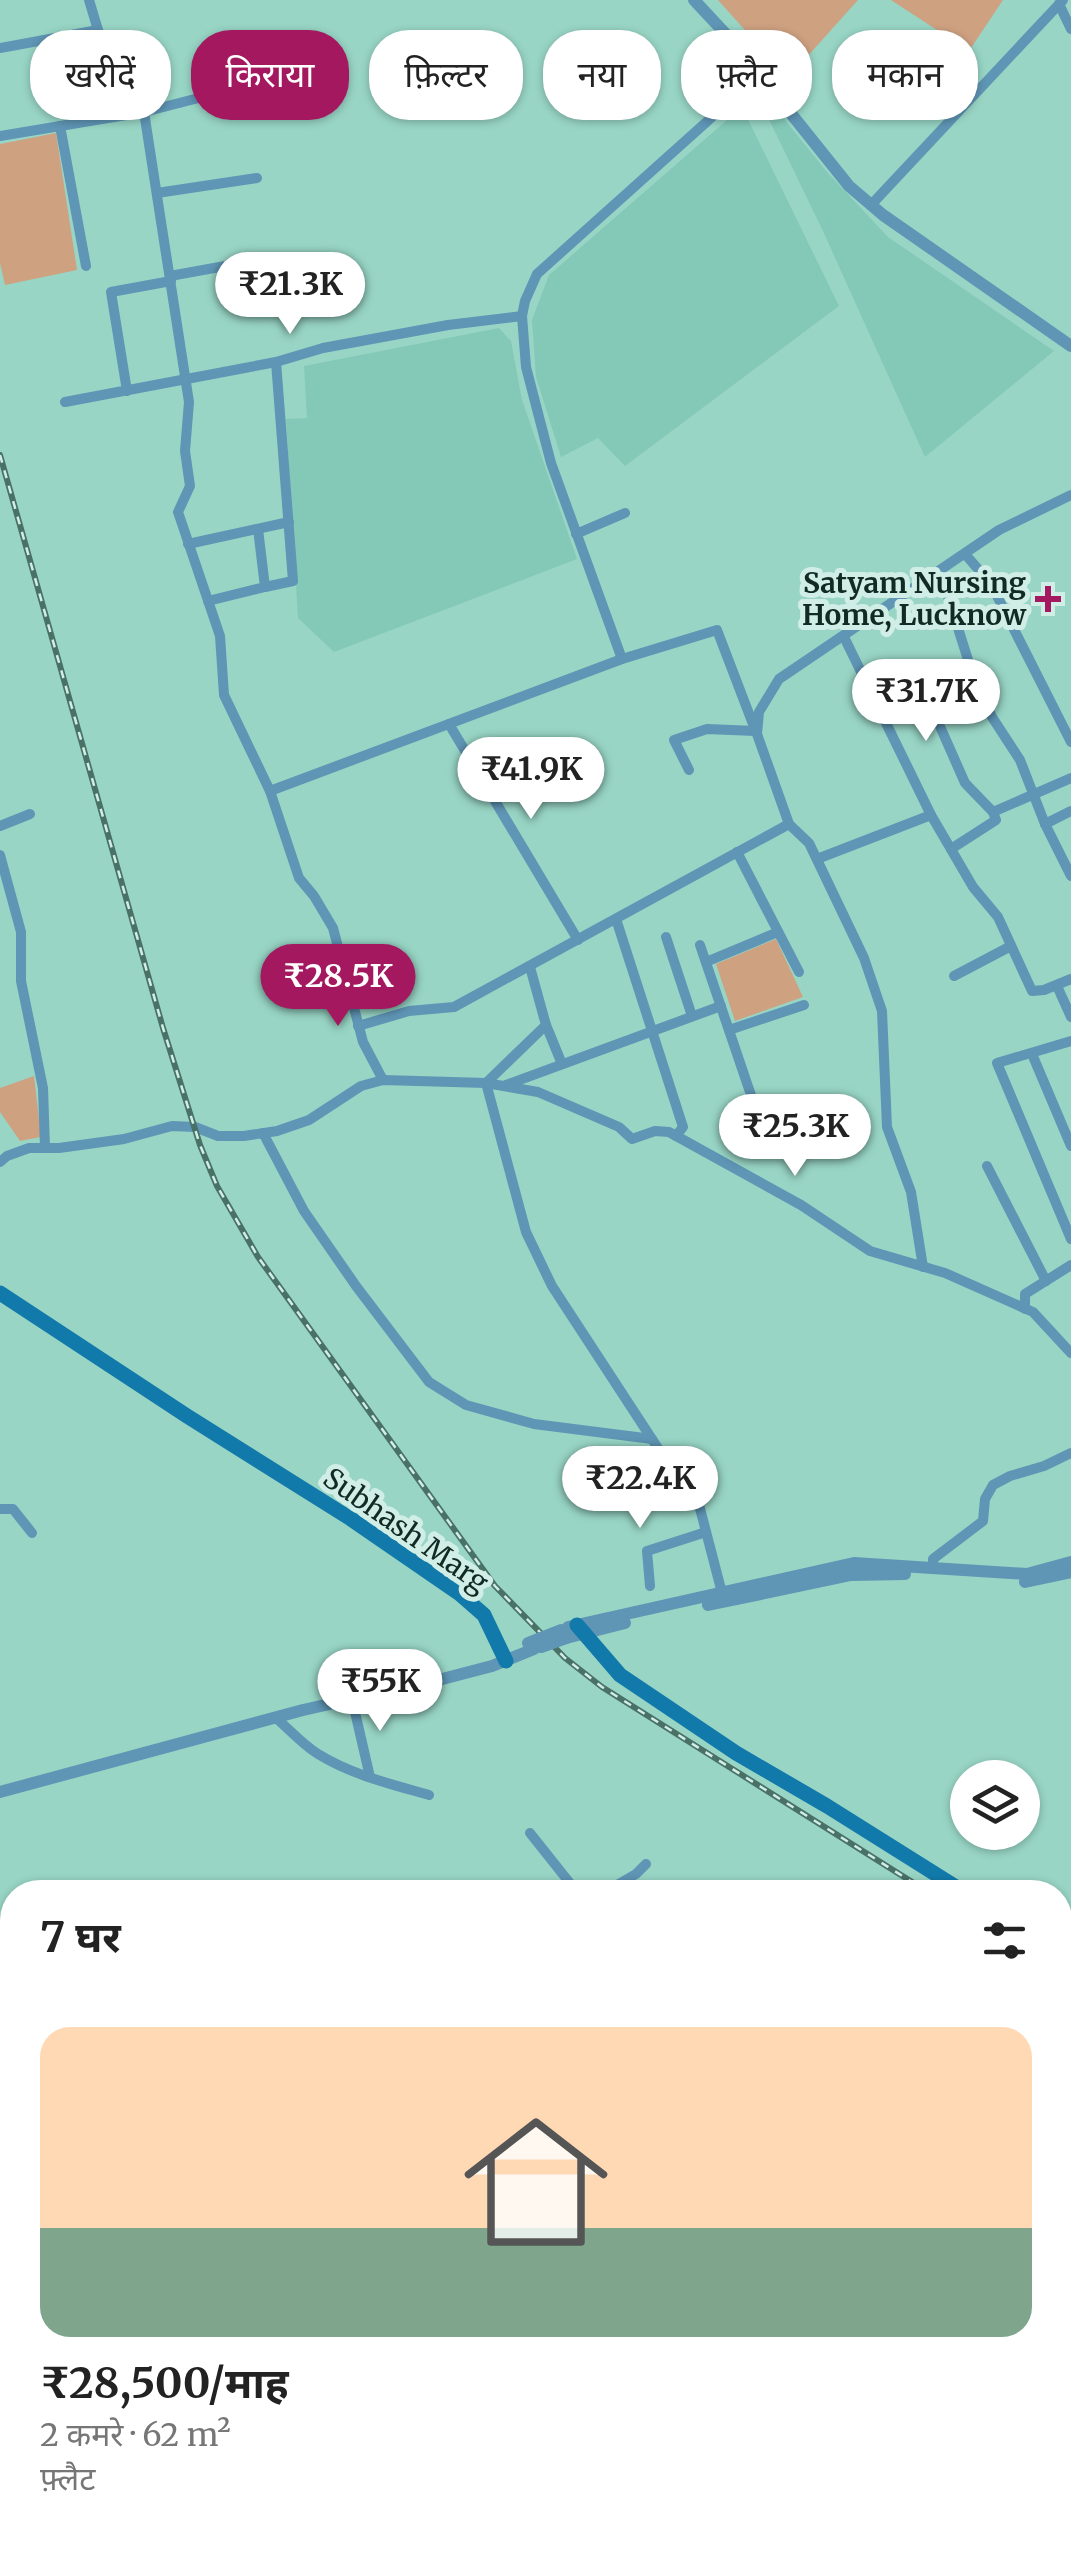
<!DOCTYPE html>
<html lang="hi">
<head>
<meta charset="utf-8">
<style>
	body { margin:0; font-family:Merriweather,"Noto Sans Devanagari",serif; background:#f6f6f6; color:#222; height:100vh; display:flex; flex-direction:column; font-size:38px; white-space:nowrap }
	* { box-sizing:border-box; margin:0 }
	p { font-size:32px; color:#767676 }
	.icon { flex:none; width:55px; height:55px; fill:none; stroke:currentColor; stroke-width:2; stroke-linecap:round; stroke-linejoin:round }
	.map { position:relative; flex:1; overflow:hidden }
	.drawer { position:absolute; left:0px; top:1880px; width:1072px; height:670px; display:flex; flex-direction:column; background:#fff; border-radius:40px 40px 0 0; box-shadow:0 2px 8px #0004 }
	.drawer>* { flex:none }
	.hud { position:absolute; left:30px; top:30px; width:1012px; height:90px; display:flex; gap:20px }
	.buttons { position:absolute; left:950px; top:1760px; display:grid; gap:20px }
	.buttons a { display:grid; place-items:center; width:90px; height:90px; border-radius:50%; background:#fff; box-shadow:0 2px 8px #0004; font-size:50px }
	.price { position:absolute; translate:-50% -85px; padding:0 22px; border-radius:35px; background:#fff; color:#222; font-size:32px; line-height:65px; filter:drop-shadow(0 2px 5px #0008) }
	.price::after { content:''; position:absolute; left:50%; top:60px; width:30px; height:22px; margin-left:-15px; background:inherit; clip-path:polygon(0 0,100% 0,50% 100%) }
	.price.current { background:#a3185f; color:#fff }
	ul { padding:0; list-style:none }
	li { display:grid; align-content:center; gap:20px; height:530px; padding:0 40px }
	li+li { border-top:2px solid #e0e0e0 }
	li span { display:grid; place-items:center; height:310px; border-radius:30px; color:#555 }
	li>.icon { margin-inline-start:auto }
	span .icon { width:180px; height:180px; fill:#fffc; stroke-width:1 }
	li b { font-size:42px }
	h2 { display:flex; justify-content:space-between; align-items:center; height:120px; padding:0 40px; font-size:42px }
	.chip { padding:0 35px; border-radius:40px; background:#fff; box-shadow:0 2px 8px #0004; font-size:35px; line-height:90px }
	.chip.current { background:#a3185f; color:#fff }
	.map>svg:first-child { display:block }
</style>
</head>
<body>
<div class="map">
<svg width="1071" height="2550" viewBox="0 0 1071 2550">
	<rect width="100%" height="100%" fill="#98d5c5"/>
	<!-- built -->
	<g fill="#84c9b8">
		<path d="M768,99L827,172L888,237L1054,351L925,457L822,229L761,103Z"/>
		<path d="M742,107L839,306L625,466L598,438L561,457L536,377L532,320L549,275Z"/>
		<path d="M499,328L511,341L522,400L577,559L334,652L298,618L286,419L307,418L304,366Z"/>
	</g>
	<!-- green -->
	<g fill="#cea181">
		<path d="M718,0H858L788,78Z"/>
		<path d="M891,0H1003L969,51Z"/>
		<path d="M56,133L77,270L5,285L0,263V144Z"/>
		<path d="M776,939L803,997L735,1021L716,964Z"/>
		<path d="M34,1076L41,1137L20,1141L0,1112V1088Z"/>
	</g>
	<g fill="none" stroke-linecap="round" stroke-linejoin="round">
		<!-- minor -->
		<g stroke="#5f95b5" stroke-width="10">
			<path d="M89,0L98,30L114,117"/>
			<path d="M1059,4L1071,29"/>
			<path d="M0,48L98,30"/>
			<path d="M144,112L189,402L185,451L190,486L178,512L220,636L224,695L270,791L299,878L314,896L333,928L363,1042L383,1080"/>
			<path d="M60,126L86,266"/>
			<path d="M0,136L144,112L222,92"/>
			<path d="M157,193L257,178"/>
			<path d="M871,205L1063,0"/>
			<path d="M170,276L269,258"/>
			<path d="M127,391L111,292L171,281"/>
			<path d="M65,402L276,362L323,348L448,325L522,316"/>
			<path d="M576,534L625,513"/>
			<path d="M188,544L289,522"/>
			<path d="M965,554L991,584L1071,742"/>
			<path d="M940,571L975,682L992,717L1020,760L1045,824L1071,876"/>
			<path d="M265,587L293,581L276,362"/>
			<path d="M208,601L265,587L258,529"/>
			<path d="M844,637L931,815L973,887L998,917L1032,991L1044,990L1071,979"/>
			<path d="M622,659L551,463L526,367L522,316L525,301L537,274L760,74"/>
			<path d="M449,724L578,940"/>
			<path d="M689,770L674,740L707,729L755,731"/>
			<path d="M270,791L622,659L717,630L756,732"/>
			<path d="M993,812L1071,778"/>
			<path d="M1045,824L1071,811"/>
			<path d="M0,826L30,814"/>
			<path d="M951,849L996,820L993,812L965,783L931,706L978,689"/>
			<path d="M737,852L799,972"/>
			<path d="M0,855L21,932V981L43,1088L45,1148"/>
			<path d="M817,859L931,815"/>
			<path d="M616,919L683,1127L676,1136"/>
			<path d="M666,937L692,1016"/>
			<path d="M700,945L753,1101"/>
			<path d="M706,962L778,932"/>
			<path d="M954,976L1011,946"/>
			<path d="M1057,986L1071,1017"/>
			<path d="M546,1025L562,1064"/>
			<path d="M358,1026L409,1011L454,1007L789,824"/>
			<path d="M729,1030L804,1005"/>
			<path d="M1071,1041L997,1063L1071,1239"/>
			<path d="M1032,1054L1071,1146"/>
			<path d="M486,1083L526,1232L552,1286L663,1456L697,1497L722,1593"/>
			<path d="M486,1083L546,1025L530,967"/>
			<path d="M506,1085L721,1006"/>
			<path d="M263,1133L304,1211L356,1286L429,1382L466,1405L534,1424L652,1439"/>
			<path d="M0,1162L7,1156L29,1148H59L124,1139L172,1126L195,1127L218,1136H244L277,1131L309,1120L361,1086L383,1080L486,1083L538,1092L619,1127L632,1139L655,1131L669,1132L801,1205L870,1251L945,1273L1033,1312L1071,1353"/>
			<path d="M987,1166L1046,1281"/>
			<path d="M923,1267L911,1192L887,1127L882,1011L864,958L809,843L789,824L757,734L759,712L779,679L999,530L1071,495"/>
			<path d="M1025,1309V1294L1071,1265"/>
			<path d="M0,1509H13L32,1533"/>
			<path d="M933,1568V1559L983,1521L985,1499L993,1485L1010,1476L1044,1466L1071,1453"/>
			<path d="M650,1586L647,1551L706,1532"/>
			<path d="M352,1699L370,1777"/>
			<path d="M276,1718C290,1730 303,1745 318,1754C352,1775 391,1784 429,1795"/>
			<path d="M530,1833L577,1892"/>
			<path d="M605,1892L636,1874L646,1864"/>
			<path d="M0,2036L12,2021"/>
			<path d="M0,2071L3,2083L12,2082"/>
			<path d="M1060,2423L1071,2419"/>
			<path d="M228,2538L234,2550"/>
			<path d="M453,2538L457,2550"/>
			<path d="M765,2550L795,2538"/>
			<path d="M1018,2550L1019,2538"/>
		</g>
		<!-- tertiary -->
		<g stroke="#5f95b5" stroke-width="12">
			<path d="M694,0L736,45L849,186L883,215L1071,346"/>
			<path d="M1025,1582L1071,1572"/>
			<path d="M708,1605L851,1575L905,1574"/>
			<path d="M568,1627L854,1563L1027,1574L1071,1562"/>
			<path d="M566,1638L625,1623"/>
			<path d="M0,1792L303,1710L352,1699L362,1700L492,1666L534,1649"/>
		</g>
		<!-- secondary -->
		<g stroke="#127aab" stroke-width="15">
			<path d="M0,1293L187,1416L351,1519L460,1594L484,1615L506,1661"/>
			<path d="M577,1625L620,1675L736,1753L827,1806L964,1892"/>
			<path d="M1060,1953L1071,1960"/>
		</g>
		<!-- rail casing -->
		<g stroke="#497166" stroke-width="6">
			<g id="rail">
				<path d="M0,455L163,1028L200,1145L217,1186L258,1257L495,1586L565,1658L602,1687L928,1892"/>
				<path d="M1060,1986L1071,1995"/>
			</g>
		</g>
		<!-- rail -->
		<use href="#rail" stroke="#d1eee6" stroke-width="2.5" stroke-dasharray="8" stroke-linecap="butt"/>
		<!-- tertiary-bridge -->
		<g stroke="#5f95b5" stroke-width="12">
			<path d="M528,1643L561,1630"/>
			<path d="M541,1647L566,1638"/>
		</g>
	</g>
	<!-- markers -->
	<path fill="#a3185f" stroke="#d1eee6" stroke-width="4" d="M1043 584h10v10h10v10h-10v10h-10v-10h-10v-10h10z"/>
	<g text-anchor="middle" stroke-width="10" stroke-linejoin="round" paint-order="stroke">
		<!-- poi labels -->
		<g font-size="28" font-weight="bold" fill="#112a24" stroke="#d1eee6" text-anchor="end">
			<text x="1026" y="593">Satyam Nursing<tspan x="1026" dy="32">Home, Lucknow</tspan></text>
		</g>
		<!-- street labels -->
		<g font-size="28" fill="#112a24" stroke="#d1eee6">
			<text transform="translate(406 1530) rotate(35)" y="10">Subhash Marg</text>
		</g>
	</g>
</svg>
<div class="buttons">
<a><svg class="icon" aria-label="layers" viewBox="0 0 24 24"><path d="M12 4l9 5-9 5-9-5zM3 14l9 5 9-5"/></svg></a>
</div>
<b class="price" style="left:290px;top:337px">₹21.3K</b>
<b class="price" style="left:926px;top:744px">₹31.7K</b>
<b class="price" style="left:531px;top:822px">₹41.9K</b>
<b class="price current" style="left:338px;top:1029px">₹28.5K</b>
<b class="price" style="left:795px;top:1179px">₹25.3K</b>
<b class="price" style="left:640px;top:1531px">₹22.4K</b>
<b class="price" style="left:380px;top:1734px">₹55K</b>
<div class="hud">
<a class="chip">खरीदें</a>
<a class="chip current">किराया</a>
<a class="chip">फ़िल्टर</a>
<a class="chip">नया</a>
<a class="chip">फ़्लैट</a>
<a class="chip">मकान</a>
</div>
<section class="drawer">
<h2>7 घर<svg class="icon" aria-label="filters" viewBox="0 0 24 24"><path d="M4 7h16M4 17h16"/><circle cx="9" cy="7" r="2"/><circle cx="15" cy="17" r="2"/></svg></h2>
<ul>
<li><span style="background:linear-gradient(#ffd9b3 65%,#7fa58c 0)"><svg class="icon" aria-label="home" viewBox="0 0 24 24"><path d="M3 11l9-7 9 7M6 9v11h12V9"/></svg></span><div><b>₹28,500/माह</b><p>2 कमरे · 62 m²</p><p>फ़्लैट</p></div></li>
</ul>
</section>
</div>
</body>
</html>
